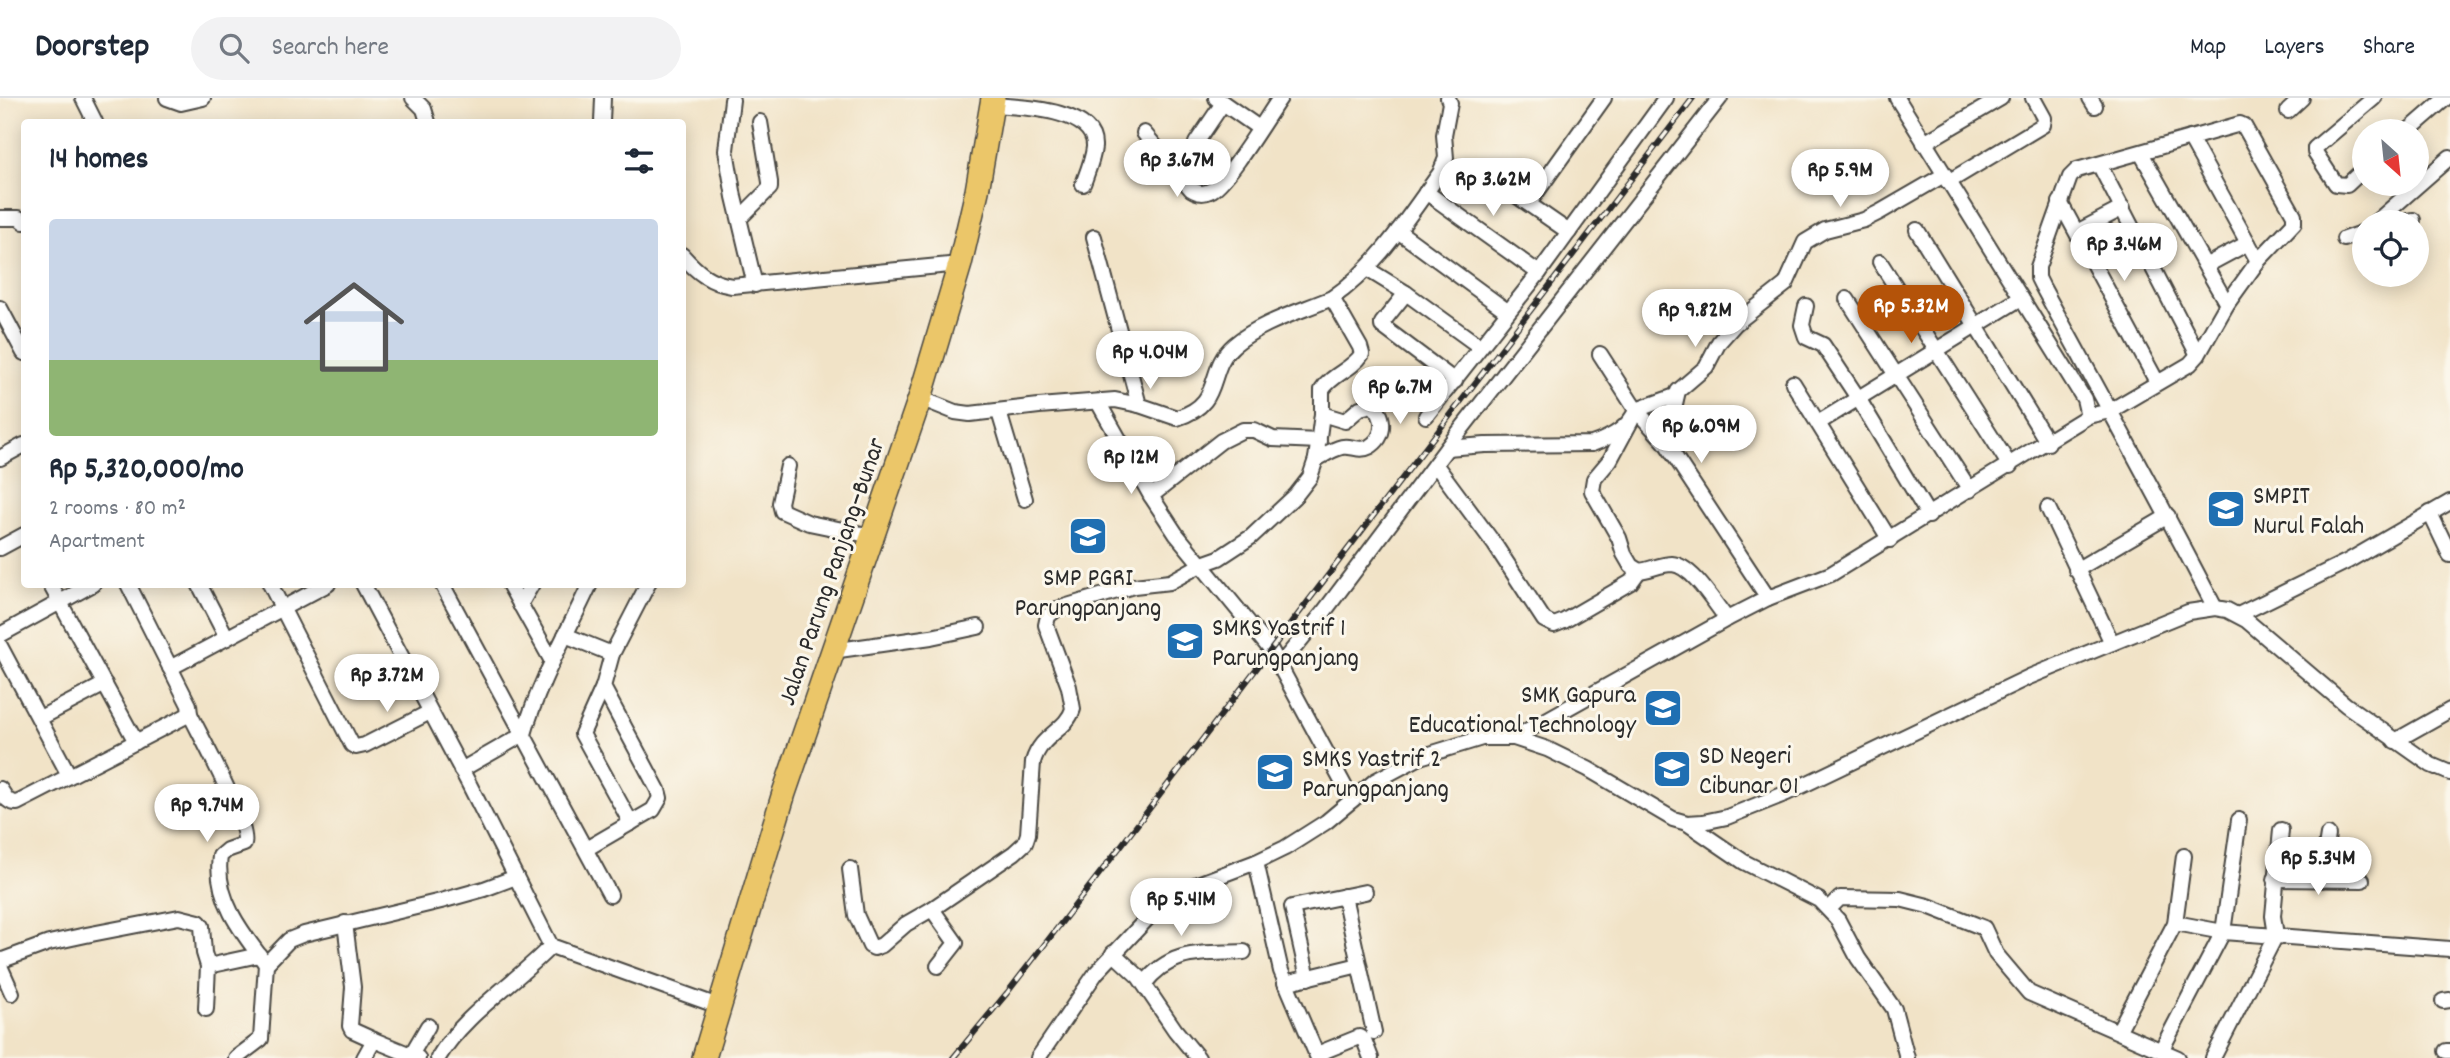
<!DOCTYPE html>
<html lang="en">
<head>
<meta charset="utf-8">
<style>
	body { margin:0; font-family:Dekko,sans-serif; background:#f2f2f3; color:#1f2937; height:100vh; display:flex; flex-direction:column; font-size:26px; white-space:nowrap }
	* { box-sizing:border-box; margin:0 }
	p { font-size:23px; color:#747a83 }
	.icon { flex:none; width:38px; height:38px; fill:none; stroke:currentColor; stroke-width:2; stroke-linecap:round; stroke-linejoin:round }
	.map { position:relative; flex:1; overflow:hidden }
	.side { position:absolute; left:21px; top:21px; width:665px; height:469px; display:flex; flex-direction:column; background:#fff; border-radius:7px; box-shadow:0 4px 18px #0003 }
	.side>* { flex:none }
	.needle { width:46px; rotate:153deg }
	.buttons { position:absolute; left:2352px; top:21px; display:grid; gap:14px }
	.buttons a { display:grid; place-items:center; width:77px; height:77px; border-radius:50%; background:#fff; box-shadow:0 4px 18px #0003; font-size:35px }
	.price { position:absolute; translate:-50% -60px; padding:0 16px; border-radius:24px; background:#fff; color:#222; font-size:23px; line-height:46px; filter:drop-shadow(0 2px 4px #0008) }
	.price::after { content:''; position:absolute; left:50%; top:42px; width:21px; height:16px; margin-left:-10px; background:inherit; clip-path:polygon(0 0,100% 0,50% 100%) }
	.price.active { background:#b45309; color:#fff }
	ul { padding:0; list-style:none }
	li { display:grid; align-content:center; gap:14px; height:371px; padding:0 28px }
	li+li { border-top:2px solid #e0e1e3 }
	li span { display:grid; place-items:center; height:217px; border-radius:7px; color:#555 }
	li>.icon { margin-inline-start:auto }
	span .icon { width:126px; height:126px; fill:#fffc; stroke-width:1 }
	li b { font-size:30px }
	h2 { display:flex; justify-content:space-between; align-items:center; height:84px; padding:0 28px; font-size:30px }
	header { display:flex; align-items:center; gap:42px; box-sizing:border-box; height:98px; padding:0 35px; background:#fff; border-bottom:2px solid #e0e1e3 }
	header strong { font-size:33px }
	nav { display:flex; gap:38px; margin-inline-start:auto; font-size:24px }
	.search { width:490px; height:63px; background:#f2f2f3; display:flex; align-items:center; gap:18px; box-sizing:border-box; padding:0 24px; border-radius:38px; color:#747a83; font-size:26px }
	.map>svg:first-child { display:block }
</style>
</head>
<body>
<header>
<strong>Doorstep</strong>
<div class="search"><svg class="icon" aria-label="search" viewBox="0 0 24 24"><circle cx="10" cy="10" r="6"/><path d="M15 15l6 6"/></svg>Search here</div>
<nav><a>Map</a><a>Layers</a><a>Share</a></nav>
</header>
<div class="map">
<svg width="2450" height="960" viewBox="0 0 2450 960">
	<rect width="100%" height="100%" fill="#fbf7ec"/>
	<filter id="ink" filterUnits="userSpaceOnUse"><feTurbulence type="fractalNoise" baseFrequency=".0143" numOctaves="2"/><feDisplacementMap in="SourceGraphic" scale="14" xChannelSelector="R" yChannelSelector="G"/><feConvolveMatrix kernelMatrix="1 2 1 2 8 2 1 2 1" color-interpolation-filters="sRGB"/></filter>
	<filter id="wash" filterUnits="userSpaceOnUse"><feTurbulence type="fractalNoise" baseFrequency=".00686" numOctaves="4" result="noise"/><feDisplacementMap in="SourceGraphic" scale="28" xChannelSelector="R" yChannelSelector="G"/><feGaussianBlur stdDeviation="1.57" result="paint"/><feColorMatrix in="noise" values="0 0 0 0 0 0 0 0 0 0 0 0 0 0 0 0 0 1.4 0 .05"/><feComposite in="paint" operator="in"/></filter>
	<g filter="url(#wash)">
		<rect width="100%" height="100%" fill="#f1e3c7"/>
	</g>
	<g filter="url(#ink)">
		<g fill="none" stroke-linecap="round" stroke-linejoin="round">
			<!-- minor casing -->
			<g stroke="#494742" stroke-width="18">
				<g id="minor">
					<path d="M83,0L95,24"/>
					<path d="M167,0L181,5L203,0"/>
					<path d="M413,0L424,11L428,24"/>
					<path d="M1216,0L1259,30"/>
					<path d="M2090,0L2095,8"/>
					<path d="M732,2L726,52L734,99L755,187"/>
					<path d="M992,7C1018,9 1096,10 1094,49C1093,61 1087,75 1083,86"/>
					<path d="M2288,13L2302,0"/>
					<path d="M602,24L603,0"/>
					<path d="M2408,33L2446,0"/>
					<path d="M1144,35L1191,91C1199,96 1204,96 1212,92C1229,82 1266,20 1280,0"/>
					<path d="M2190,40L2258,163"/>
					<path d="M1196,45L1223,5"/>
					<path d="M1924,45L2001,0"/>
					<path d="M2141,55L2227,206"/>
					<path d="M2099,66L2198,257"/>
					<path d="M2364,71L2347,87L2336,86L2315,54V50L2374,0"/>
					<path d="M1948,84L2043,27L2044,20L2033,0"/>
					<path d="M1504,89L1569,134"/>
					<path d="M1426,94L1539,175"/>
					<path d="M2060,104L2157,284"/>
					<path d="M1529,105L1604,0"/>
					<path d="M0,120H19L24,124"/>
					<path d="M740,120L770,90V84L760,24"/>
					<path d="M2376,124L2450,59"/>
					<path d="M2404,124L2413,122"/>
					<path d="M1917,132L2048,345"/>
					<path d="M1398,133L1507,213"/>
					<path d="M2077,134L2123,110"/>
					<path d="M1094,139L1139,307"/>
					<path d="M2344,141L2364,134"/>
					<path d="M682,157C697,174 710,185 732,188L960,166"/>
					<path d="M1880,164L2010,368"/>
					<path d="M2207,167L2248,145"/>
					<path d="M1367,171L1406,195L1479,248"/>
					<path d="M1406,195L1382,225V228L1455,283"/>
					<path d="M1847,201L1970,392"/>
					<path d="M1806,208L1802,227L1806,239L1823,247L1858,300L1929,418"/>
					<path d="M0,210L24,255"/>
					<path d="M1600,256L1636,312L1666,345L1768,500"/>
					<path d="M1793,285L1890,442"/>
					<path d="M920,300L955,314L970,316L1039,308L1115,302L1139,307L1177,320C1225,305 1205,272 1234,247C1261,224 1299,214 1332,200C1377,169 1408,119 1440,75L1446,60L1444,37L1450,5L1448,0"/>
					<path d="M1098,304L1151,398L1176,436L1271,552L1352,702"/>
					<path d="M999,314L1025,401"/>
					<path d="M1426,318L1539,175L1666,0"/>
					<path d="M2088,318L2110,313L2190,266L2198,257L2227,206L2258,163L2294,125V117L2244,28L2240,26L2077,72L2070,79L2038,169V180L2042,188C2100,295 2159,401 2215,510"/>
					<path d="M1631,323L1610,362L1594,381L1592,393L1619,440L1624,456L1631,468L1639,473C1650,472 1661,466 1672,466C1692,467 1715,506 1727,521"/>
					<path d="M1818,325L2021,200"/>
					<path d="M1666,345L1678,293L1706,269L1719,244L1735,226L1786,186L1805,144L1825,132L1864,122L1880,114L1944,77"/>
					<path d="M1447,350L1485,347L1592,346C1610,340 1629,330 1636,312L1675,298"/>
					<path d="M0,360L24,347"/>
					<path d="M1316,361C1324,357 1333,351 1342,349C1351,347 1360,354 1369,349C1386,339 1386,318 1372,307L1360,310L1345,323L1322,316"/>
					<path d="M1435,366L1495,447L1544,522L1554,527L1564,523L1631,484L1639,473"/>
					<path d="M788,368L780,405L782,413L809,425L872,438"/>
					<path d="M1151,398L1221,343L1243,332H1254L1273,341L1319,343"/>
					<path d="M2048,410L2112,545"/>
					<path d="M2430,415L2450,457"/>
					<path d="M0,450L24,437"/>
					<path d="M2076,472L2168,418"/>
					<path d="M50,486L136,644"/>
					<path d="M128,486L189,607L190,616C200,637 251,729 244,746L227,752L220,758C214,800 242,835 266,866"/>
					<path d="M199,486L227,540"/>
					<path d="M270,486L352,647L356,649L365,647L430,614"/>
					<path d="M363,486L469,686L551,848L721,909"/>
					<path d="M442,486L610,797"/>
					<path d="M509,486L552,563"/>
					<path d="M520,507L532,486"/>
					<path d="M2238,517L2348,463L2450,404"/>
					<path d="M0,537L93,486"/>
					<path d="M565,537L612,556"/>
					<path d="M0,548L69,677"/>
					<path d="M832,553L931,539L978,529"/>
					<path d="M1280,567L1323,515L1459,334L1720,0"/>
					<path d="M170,570L328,486"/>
					<path d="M40,620L105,586"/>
					<path d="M1514,640L1727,521L1768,500L1831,476L2088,318L2084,301L1897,0"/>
					<path d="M2395,643L2450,612"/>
					<path d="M461,672L524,636C539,583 567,536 590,486"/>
					<path d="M0,691C5,698 7,705 17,705L190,616"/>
					<path d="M631,725L582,636L603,589L612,556L648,486"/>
					<path d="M1687,725L1744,764L1819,802L1838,822L1858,860L1894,911L1907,960"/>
					<path d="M586,751L653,712L660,700L658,692L603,589"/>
					<path d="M1256,764L1281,873L1318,960"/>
					<path d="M850,771L856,817L870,848L874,850L882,847L906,826L932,811L956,845L938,868"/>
					<path d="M2275,781L2362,782"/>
					<path d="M2321,782L2328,737"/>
					<path d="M1344,798L1374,934"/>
					<path d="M932,811L1014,755L1025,745L1028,736L1033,664C1041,636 1066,633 1073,611L1069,589L1046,527L1048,518L1057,511L1134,488L1170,484L1202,466L1219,460L1251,439L1296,397L1310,379L1316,361L1322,316V292C1332,276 1352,272 1362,256L1360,249L1332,200"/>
					<path d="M1829,811L1840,800L1900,801L1928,808L1984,830L1996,856L2029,895L2178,960"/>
					<path d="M345,825L353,889L350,928L352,932L374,942"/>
					<path d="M2175,825L2223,834L2450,851"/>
					<path d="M1113,855L1139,879L1175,932L1198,960"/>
					<path d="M0,863L49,845L86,837L179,819L199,824L202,828L204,855L208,868L206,911"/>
					<path d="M0,868L12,895"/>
					<path d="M208,868L259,857"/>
					<path d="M1308,880L1292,809L1365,794"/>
					<path d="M1285,885L1359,867"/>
					<path d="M1144,886C1172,850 1203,856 1244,854"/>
					<path d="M2443,903L2450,902"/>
					<path d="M2121,928L2175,825L2184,758"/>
					<path d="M2164,947L2223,834L2239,722"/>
					<path d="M2446,953H2450"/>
					<path d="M1317,956L1359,939L1364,942L1371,960"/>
					<path d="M411,957L428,928"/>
					<path d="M236,960L261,941L266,866L289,842L304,836L441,803L484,791L516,779"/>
					<path d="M364,960L374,942L418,960"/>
					<path d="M438,960C463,917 515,885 551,848"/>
					<path d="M1038,960L1096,875L1160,807L1195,787L1256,764L1285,750L1326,724L1375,683L1420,659L1482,640H1514L1547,651L1588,671L1673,721L1687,725L1703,724L1727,719L1787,695L2029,579L2188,514L2215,510L2227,512L2246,522L2346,607L2431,667L2450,675"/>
					<path d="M2213,960L2276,837L2273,818L2281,732"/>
				</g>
			</g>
			<!-- primary casing -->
			<g stroke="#494742" stroke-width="26">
				<path id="primary" d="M704,960L784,695L920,300L960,166L977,93L993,0"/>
			</g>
			<!-- minor -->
			<use href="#minor" stroke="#fff" stroke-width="14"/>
			<!-- primary -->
			<use href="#primary" stroke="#ebc669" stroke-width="23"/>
			<!-- rail casing -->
			<g stroke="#2b2b2b" stroke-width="6">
				<path id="rail" d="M953,960L1007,895L1117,753L1693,0"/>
			</g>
			<!-- rail -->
			<use href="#rail" stroke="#fbf7ec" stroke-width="3.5" stroke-dasharray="10" stroke-linecap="butt"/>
		</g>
	</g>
	<!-- icons -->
	<defs>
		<g id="school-square" transform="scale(2.0125)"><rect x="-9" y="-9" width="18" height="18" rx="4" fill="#1f6fb2" stroke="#fbf7ec"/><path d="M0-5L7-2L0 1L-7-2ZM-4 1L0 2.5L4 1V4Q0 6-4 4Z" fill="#fff"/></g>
	</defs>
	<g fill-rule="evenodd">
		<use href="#school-square" x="2226" y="411"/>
		<use href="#school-square" x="1088" y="438"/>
		<use href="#school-square" x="1185" y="543"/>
		<use href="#school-square" x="1663" y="610"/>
		<use href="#school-square" x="1672" y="671"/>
		<use href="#school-square" x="1275" y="674"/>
	</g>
	<g text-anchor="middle" stroke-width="6" stroke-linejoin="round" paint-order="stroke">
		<!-- poi labels -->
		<g font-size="26" fill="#2b2b2b" stroke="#fbf7ec" text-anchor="start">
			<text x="2253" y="405">SMPIT<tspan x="2253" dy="30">Nurul Falah</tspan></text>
			<text x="1088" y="487" text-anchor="middle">SMP PGRI<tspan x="1088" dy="30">Parungpanjang</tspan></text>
			<text x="1212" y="537">SMKS Yastrif 1<tspan x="1212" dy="30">Parungpanjang</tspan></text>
			<text x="1636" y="604" text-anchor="end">SMK Gapura<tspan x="1636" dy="30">Educational Technology</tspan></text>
			<text x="1699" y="665">SD Negeri<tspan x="1699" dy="30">Cibunar 01</tspan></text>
			<text x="1302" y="668">SMKS Yastrif 2<tspan x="1302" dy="30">Parungpanjang</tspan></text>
		</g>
		<!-- street labels -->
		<g font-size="26" fill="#2b2b2b" stroke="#fbf7ec">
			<text transform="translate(830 473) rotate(-71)" y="9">Jalan Parung Panjang–Bunar</text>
		</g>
	</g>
</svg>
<div class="buttons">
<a><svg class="needle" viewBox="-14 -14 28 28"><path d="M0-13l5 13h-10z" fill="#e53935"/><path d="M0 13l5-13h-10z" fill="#747a83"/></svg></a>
<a><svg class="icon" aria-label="locate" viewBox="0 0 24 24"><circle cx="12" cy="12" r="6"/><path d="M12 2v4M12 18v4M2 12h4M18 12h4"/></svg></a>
</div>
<b class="price" style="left:1177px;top:101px">Rp 3.67M</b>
<b class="price" style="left:1840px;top:111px">Rp 5.9M</b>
<b class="price" style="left:1493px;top:120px">Rp 3.62M</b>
<b class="price" style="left:2124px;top:185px">Rp 3.46M</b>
<b class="price active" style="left:1911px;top:247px">Rp 5.32M</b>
<b class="price" style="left:1695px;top:251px">Rp 9.82M</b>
<b class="price" style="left:1150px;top:293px">Rp 4.04M</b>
<b class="price" style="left:1400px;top:328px">Rp 6.7M</b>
<b class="price" style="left:1701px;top:367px">Rp 6.09M</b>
<b class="price" style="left:1131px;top:398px">Rp 12M</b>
<b class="price" style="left:387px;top:616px">Rp 3.72M</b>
<b class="price" style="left:207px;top:746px">Rp 9.74M</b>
<b class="price" style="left:2318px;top:799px">Rp 5.34M</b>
<b class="price" style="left:1181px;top:840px">Rp 5.41M</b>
<section class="side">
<h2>14 homes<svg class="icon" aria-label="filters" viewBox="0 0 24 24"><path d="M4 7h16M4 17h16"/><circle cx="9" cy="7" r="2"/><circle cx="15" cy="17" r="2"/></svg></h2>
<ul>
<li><span style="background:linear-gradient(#c9d6e8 65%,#8fb573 0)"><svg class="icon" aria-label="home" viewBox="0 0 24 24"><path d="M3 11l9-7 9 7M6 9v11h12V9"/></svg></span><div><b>Rp 5,320,000/mo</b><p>2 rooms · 80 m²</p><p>Apartment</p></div></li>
</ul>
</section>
</div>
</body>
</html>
